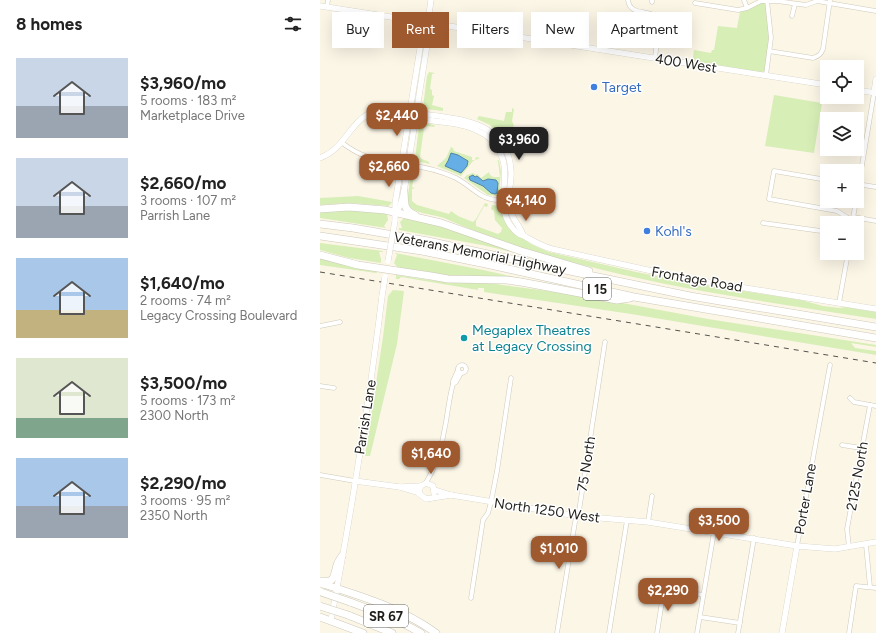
<!DOCTYPE html>
<html lang="en">
<head>
<meta charset="utf-8">
<style>
	body { margin:0; font-family:Figtree,sans-serif; background:#f6f6f6; color:#222; height:100vh; display:flex; flex-direction:column; font-size:15px; white-space:nowrap }
	* { box-sizing:border-box; margin:0 }
	p { font-size:13px; color:#767676 }
	.icon { flex:none; width:22px; height:22px; fill:none; stroke:currentColor; stroke-width:2; stroke-linecap:round; stroke-linejoin:round }
	.map { position:relative; flex:1; overflow:hidden }
	.side { display:flex; flex-direction:column; background:#fff; width:320px }
	.side>* { flex:none }
	.guide { position:absolute; left:12px; top:12px; width:380px; height:36px; display:flex; gap:8px }
	.buttons { position:absolute; left:500px; top:60px; display:grid; gap:8px }
	.buttons a { display:grid; place-items:center; width:44px; height:44px; border-radius:0px; background:#fff; box-shadow:0 4px 16px #0002; font-size:20px }
	.price { position:absolute; translate:-50% -34px; padding:0 9px; border-radius:8px; background:#9f592e; color:#fff; font-size:13px; line-height:26px; filter:drop-shadow(0 1px 2px #0008) }
	.price::after { content:''; position:absolute; left:50%; top:24px; width:12px; height:9px; margin-left:-6px; background:inherit; clip-path:polygon(0 0,100% 0,50% 100%) }
	.price.active { background:#222; color:#fff }
	ul { padding:0; list-style:none }
	li { display:flex; align-items:center; gap:12px; height:100px; padding:0 16px }
	li span { display:grid; place-items:center; flex:none; width:112px; height:80px; border-radius:0px; color:#555 }
	li>.icon { margin-inline-start:auto }
	span .icon { width:48px; height:48px; fill:#fffc; stroke-width:1 }
	li b { font-size:17px }
	h2 { display:flex; justify-content:space-between; align-items:center; height:48px; padding:0 16px; font-size:17px }
	.chip { padding:0 14px; border-radius:0px; background:#fff; box-shadow:0 4px 16px #0002; font-size:14px; line-height:36px }
	.chip.active { background:#9f592e; color:#fff }
	main { display:flex; flex:1; min-height:0 }
	.map>svg:first-child { display:block }
</style>
</head>
<body>
<main>
<section class="side">
<h2>8 homes<svg class="icon" aria-label="filters" viewBox="0 0 24 24"><path d="M4 7h16M4 17h16"/><circle cx="9" cy="7" r="2"/><circle cx="15" cy="17" r="2"/></svg></h2>
<ul>
<li><span style="background:linear-gradient(#c9d6e8 60%,#9aa5b1 0)"><svg class="icon" aria-label="home" viewBox="0 0 24 24"><path d="M3 11l9-7 9 7M6 9v11h12V9"/></svg></span><div><b>$3,960/mo</b><p>5 rooms · 183 m²</p><p>Marketplace Drive</p></div></li>
<li><span style="background:linear-gradient(#c9d6e8 60%,#9aa5b1 0)"><svg class="icon" aria-label="home" viewBox="0 0 24 24"><path d="M3 11l9-7 9 7M6 9v11h12V9"/></svg></span><div><b>$2,660/mo</b><p>3 rooms · 107 m²</p><p>Parrish Lane</p></div></li>
<li><span style="background:linear-gradient(#a9c7e8 65%,#c2b280 0)"><svg class="icon" aria-label="home" viewBox="0 0 24 24"><path d="M3 11l9-7 9 7M6 9v11h12V9"/></svg></span><div><b>$1,640/mo</b><p>2 rooms · 74 m²</p><p>Legacy Crossing Boulevard</p></div></li>
<li><span style="background:linear-gradient(#dfe7d0 75%,#7fa58c 0)"><svg class="icon" aria-label="home" viewBox="0 0 24 24"><path d="M3 11l9-7 9 7M6 9v11h12V9"/></svg></span><div><b>$3,500/mo</b><p>5 rooms · 173 m²</p><p>2300 North</p></div></li>
<li><span style="background:linear-gradient(#a9c7e8 60%,#9aa5b1 0)"><svg class="icon" aria-label="home" viewBox="0 0 24 24"><path d="M3 11l9-7 9 7M6 9v11h12V9"/></svg></span><div><b>$2,290/mo</b><p>3 rooms · 95 m²</p><p>2350 North</p></div></li>
</ul>
</section>
<div class="map">
<svg width="556" height="633" viewBox="0 0 556 633">
	<rect width="100%" height="100%" fill="#fcf6e7"/>
	<!-- green -->
	<g fill="#d7eeb7">
		<path d="M447,1L451,38L446,75L372,64L374,50L391,53L392,50H394L398,26L417,28L420,12Z"/>
		<path d="M109,72L115,73L112,74L110,89L112,90V95L114,96L112,105L123,108V111L106,109L103,107L107,76Z"/>
		<path d="M454,95L502,103L494,153L445,146Z"/>
		<path d="M192,108L194,109L192,121L194,126L182,135L178,134L170,125L157,119L159,116L184,121L186,112H192Z"/>
		<path d="M103,123L115,125L114,127L107,126L104,128L100,157C102,161 108,159 110,164L96,161L95,159L99,126Z"/>
		<path d="M131,147L133,148L134,151L152,157V160H155L156,157L160,158L165,156L153,161L141,176L117,166L126,158Z"/>
		<path d="M179,160L181,172L179,194L177,196L168,195L144,178L147,175L153,173L156,175L157,174L161,178L169,172L170,175L172,176L173,177H180L178,161L175,162Z"/>
		<path d="M95,170L98,171L97,176H94L92,187L95,188L92,189V201L97,205L129,214L131,211L138,216L153,222L156,219L165,203L168,204L167,207L164,206L156,221V226L178,234L181,232L182,228L175,220L174,211L171,209L172,205L180,206L182,214L201,237L211,244L229,252L316,272L373,283L481,300L503,306L520,308L525,307L556,312V319C463,304 370,292 279,269C237,259 195,247 155,231C144,227 134,222 124,218C113,214 91,214 87,202L91,172Z"/>
		<path d="M38,196L72,202L71,204L68,206L30,203L0,205V198Z"/>
		<path d="M23,209L67,213L68,220L64,226L66,228L0,218V211Z"/>
		<path d="M84,218L108,222L214,257L162,245L79,230V228H82L80,222Z"/>
		<path d="M0,243L63,251L62,252H59L61,259V263L29,258L0,250Z"/>
		<path d="M75,253L163,270L222,283L129,276L78,268L74,263L77,255Z"/>
		<path d="M0,257L58,272L56,273L0,265Z"/>
		<path d="M76,275L116,281L176,284L220,290L265,296L388,319L556,345V347L531,343L535,348L556,351V355L311,314L164,292V288H158V290L81,277L79,279H76Z"/>
		<path d="M73,290L84,291L77,344L50,456H45L63,337L68,296Z"/>
	</g>
	<!-- water -->
	<g fill="#65afe6" stroke="#5084a8">
		<path d="M131,153L138,155L148,161L147,166L141,173L125,166L128,161Z"/>
		<path d="M153,175L155,177L157,176L163,181L168,179L176,180L178,183L177,193L175,194L171,193L163,186L150,180L149,177Z"/>
	</g>
	<g fill="none" stroke-linecap="round" stroke-linejoin="round">
		<!-- street casing -->
		<g stroke="#cec9ba" stroke-width="5">
			<g id="street">
				<path d="M308,0C310,18 333,7 339,21L335,59"/>
				<path d="M424,0L427,8"/>
				<path d="M332,2V0"/>
				<path d="M375,3L418,10L427,8L441,1H457L486,5L497,1L556,11"/>
				<path d="M7,7L8,0"/>
				<path d="M472,16L475,4"/>
				<path d="M286,28L338,36"/>
				<path d="M303,30L304,20"/>
				<path d="M449,51L493,58C499,56 501,54 503,49L510,0"/>
				<path d="M446,75L451,38L447,0"/>
				<path d="M21,142C43,159 55,159 81,163"/>
				<path d="M88,165C105,167 121,171 136,178C156,189 161,202 185,200"/>
				<path d="M507,180L454,171L449,199L517,211L533,221"/>
				<path d="M537,184L556,187"/>
				<path d="M537,195L554,93"/>
				<path d="M533,217L556,221"/>
				<path d="M533,218L536,201"/>
				<path d="M443,223L501,231L507,228"/>
				<path d="M519,303L528,253"/>
				<path d="M0,326L20,322"/>
				<circle cx="142" cy="369" r="4"/>
				<path d="M133,384L136,382L141,373"/>
				<path d="M0,386L14,388"/>
				<path d="M530,398L534,402L556,406"/>
				<path d="M522,445L541,448"/>
				<path d="M0,475L35,481"/>
				<path d="M106,483C116,466 122,446 125,427C128,412 129,398 133,384V381L138,370"/>
				<path d="M328,522L332,496"/>
				<path d="M546,545L550,587"/>
				<path d="M477,546L510,365"/>
				<path d="M529,547L527,529L550,405"/>
				<path d="M151,598L163,520L168,513L171,502L177,471L191,378"/>
				<path d="M380,617L420,623"/>
				<path d="M237,633L255,522L259,511L285,342"/>
				<path d="M289,633L307,520"/>
				<path d="M337,633L344,589L383,595"/>
				<path d="M377,633L394,532"/>
				<path d="M418,633L434,538"/>
				<path d="M529,633L536,586L556,588"/>
			</g>
		</g>
		<!-- secondary casing -->
		<g stroke="#cec9ba" stroke-width="6">
			<g id="secondary">
				<path d="M0,6L507,85"/>
				<path d="M537,90L556,93"/>
				<path d="M554,93L556,79"/>
				<path d="M96,115L102,114C139,119 188,121 191,171C192,184 186,197 190,210C193,220 200,226 203,235"/>
				<path d="M0,158C34,145 30,103 78,111C86,112 94,113 101,119C120,123 143,122 160,132C167,135 172,140 176,146C196,173 173,199 190,225C192,227 195,232 199,234C200,235 203,235 204,236C213,241 221,246 232,249L364,278L556,309"/>
				<path d="M76,213L80,206L84,192L109,32L108,22L111,0"/>
				<path d="M75,221V204L103,30L108,22"/>
				<path d="M35,481L80,487L97,492L106,499L131,495"/>
				<path d="M80,487L101,486"/>
				<path d="M115,490L131,495L257,516L328,522L477,546L515,549L556,542"/>
				<path d="M100,494L99,490L101,486L106,483L113,486L114,493"/>
				<path d="M11,620C31,513 49,404 62,296"/>
				<path d="M462,633L477,546"/>
			</g>
		</g>
		<!-- highway casing -->
		<g stroke="#cec9ba" stroke-width="8">
			<g id="highway">
				<path d="M84,192C85,204 83,210 95,215"/>
				<path d="M0,209L29,207L65,210L121,223L201,251L269,271"/>
				<path d="M0,224L33,228L108,241L177,256L370,296L556,327"/>
				<path d="M0,236L102,251L166,264L314,297L556,338"/>
				<path d="M0,255L38,265L111,276L128,279L187,280L201,282L297,300L310,298"/>
				<path d="M1,581C15,584 14,575 17,565C18,562 20,559 22,556"/>
				<path d="M0,583C41,596 81,608 116,633"/>
				<path d="M30,602L73,618L101,633"/>
				<path d="M28,615L72,633"/>
				<path d="M0,617L43,633"/>
			</g>
		</g>
		<!-- street -->
		<use href="#street" stroke="#fff" stroke-width="4"/>
		<!-- secondary -->
		<use href="#secondary" stroke="#fff" stroke-width="5.5"/>
		<!-- highway -->
		<use href="#highway" stroke="#fff" stroke-width="7"/>
		<!-- rail -->
		<path stroke="#55524b" stroke-width="1" stroke-dasharray="5 5" stroke-linecap="butt" d="M0,272L556,363"/>
		<!-- secondary-bridge casing -->
		<g stroke="#cec9ba" stroke-width="6" stroke-linecap="butt">
			<g id="secondary-bridge">
				<path d="M68,261L75,221"/>
				<path d="M62,296L65,277"/>
			</g>
		</g>
		<!-- highway-bridge casing -->
		<g stroke="#cec9ba" stroke-width="8" stroke-linecap="butt">
			<g id="highway-bridge">
				<path d="M1,592L30,602"/>
				<path d="M0,606L28,615"/>
			</g>
		</g>
		<!-- secondary-bridge -->
		<use href="#secondary-bridge" stroke="#fff" stroke-width="5.5"/>
		<!-- highway-bridge -->
		<use href="#highway-bridge" stroke="#fff" stroke-width="7"/>
	</g>
	<!-- markers -->
	<g fill="#3f7fe0" stroke="#fff" stroke-width="1.5">
		<circle cx="274" cy="87" r="4"/>
		<circle cx="327" cy="231" r="4"/>
	</g>
	<circle fill="#0f9aa8" stroke="#fff" stroke-width="1.5" cx="144" cy="338" r="4"/>
	<g text-anchor="middle" stroke-width="3" stroke-linejoin="round" paint-order="stroke">
		<!-- shield labels -->
		<g fill="#fff" stroke="#63625e" stroke-width="1">
			<rect x="263" y="278" width="28" height="22" rx="3"/>
			<rect x="44" y="605" width="44" height="22" rx="3"/>
		</g>
		<g font-size="13" font-weight="bold" fill="#201e19">
			<text x="277" y="294">I 15</text>
			<text x="66" y="621">SR 67</text>
		</g>
		<!-- street labels -->
		<g font-size="14" fill="#201e19" stroke="#fff">
			<text transform="translate(366 63) rotate(9)" y="5">400 West</text>
			<text transform="translate(160 253) rotate(11)" y="5">Veterans Memorial Highway</text>
			<text transform="translate(377 279) rotate(10)" y="5">Frontage Road</text>
			<text transform="translate(45 417) rotate(-81)" y="5">Parrish Lane</text>
			<text transform="translate(266 464) rotate(-81)" y="5">75 North</text>
			<text transform="translate(537 476) rotate(-80)" y="5">2125 North</text>
			<text transform="translate(485 499) rotate(-80)" y="5">Porter Lane</text>
			<text transform="translate(227 510) rotate(8)" y="5">North 1250 West</text>
		</g>
		<!-- shop labels -->
		<g font-size="14" fill="#366cbe" stroke="#fff" text-anchor="start">
			<text x="282" y="92">Target</text>
			<text x="335" y="236">Kohl's</text>
		</g>
		<!-- culture labels -->
		<g font-size="14" fill="#0d838f" stroke="#fff" text-anchor="start">
			<text x="152" y="335">Megaplex Theatres<tspan x="152" dy="16">at Legacy Crossing</tspan></text>
		</g>
	</g>
</svg>
<div class="buttons">
<a><svg class="icon" aria-label="locate" viewBox="0 0 24 24"><circle cx="12" cy="12" r="6"/><path d="M12 2v4M12 18v4M2 12h4M18 12h4"/></svg></a>
<a><svg class="icon" aria-label="layers" viewBox="0 0 24 24"><path d="M12 4l9 5-9 5-9-5zM3 14l9 5 9-5"/></svg></a>
<a>+</a>
<a>−</a>
</div>
<b class="price" style="left:77px;top:137px">$2,440</b>
<b class="price active" style="left:199px;top:161px">$3,960</b>
<b class="price" style="left:69px;top:188px">$2,660</b>
<b class="price" style="left:206px;top:222px">$4,140</b>
<b class="price" style="left:111px;top:475px">$1,640</b>
<b class="price" style="left:399px;top:542px">$3,500</b>
<b class="price" style="left:239px;top:570px">$1,010</b>
<b class="price" style="left:348px;top:612px">$2,290</b>
<div class="guide">
<a class="chip">Buy</a>
<a class="chip active">Rent</a>
<a class="chip">Filters</a>
<a class="chip">New</a>
<a class="chip">Apartment</a>
</div>
</div>
</main>
</body>
</html>
